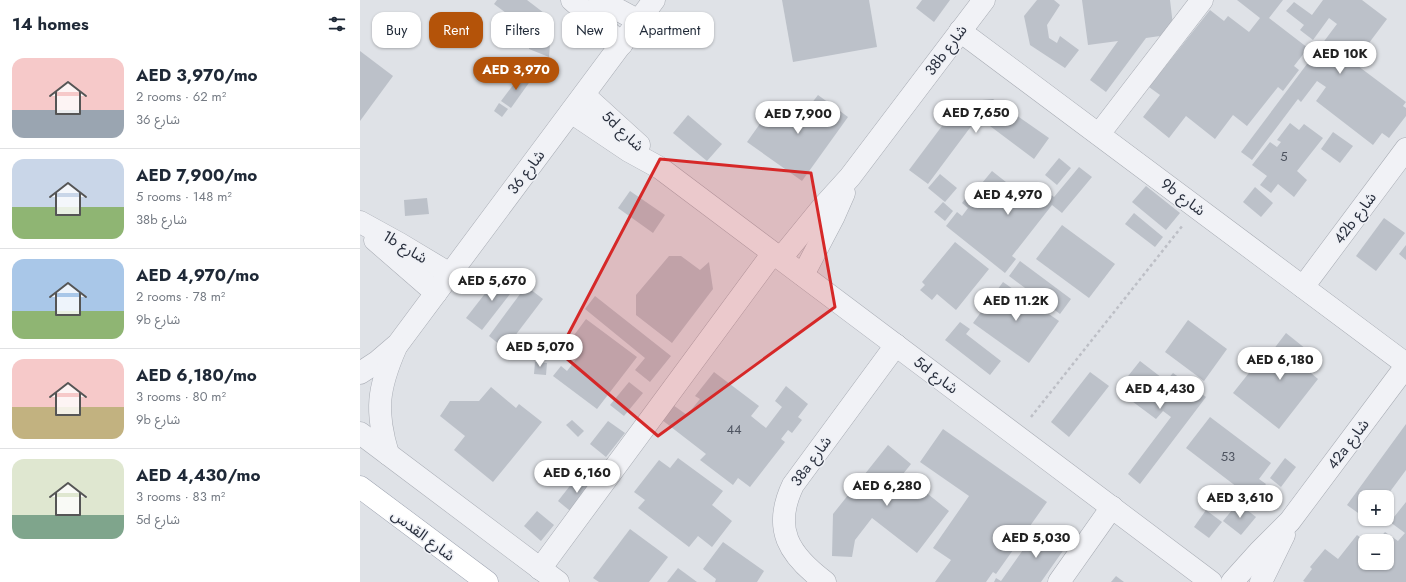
<!DOCTYPE html>
<html lang="en">
<head>
<meta charset="utf-8">
<style>
	body { margin:0; font-family:Jost,"Noto Sans Arabic",sans-serif; background:#f2f2f3; color:#1f2937; height:100vh; display:flex; flex-direction:column; font-size:15px; white-space:nowrap }
	* { box-sizing:border-box; margin:0 }
	p { font-size:13px; color:#747a83 }
	.icon { flex:none; width:22px; height:22px; fill:none; stroke:currentColor; stroke-width:2; stroke-linecap:round; stroke-linejoin:round }
	.map { position:relative; flex:1; overflow:hidden }
	.sheet { display:flex; flex-direction:column; background:#fff; width:360px }
	.sheet>* { flex:none }
	.banner { position:absolute; left:12px; top:12px; width:380px; height:36px; display:flex; gap:8px }
	.tools { position:absolute; left:998px; top:490px; display:grid; gap:8px }
	.tools a { display:grid; place-items:center; width:36px; height:36px; border-radius:8px; background:#fff; box-shadow:0 1px 3px #0004; font-size:20px }
	.price { position:absolute; translate:-50% -34px; padding:0 9px; border-radius:14px; background:#fff; color:#222; font-size:13px; line-height:26px; filter:drop-shadow(0 1px 2px #0008) }
	.price::after { content:''; position:absolute; left:50%; top:24px; width:12px; height:9px; margin-left:-6px; background:inherit; clip-path:polygon(0 0,100% 0,50% 100%) }
	.price.active { background:#b45309; color:#fff }
	ul { padding:0; list-style:none }
	li { display:flex; align-items:center; gap:12px; height:100px; padding:0 12px }
	li+li { border-top:1px solid #e0e1e3 }
	li span { display:grid; place-items:center; flex:none; width:112px; height:80px; border-radius:12px; color:#555 }
	li>.icon { margin-inline-start:auto }
	span .icon { width:48px; height:48px; fill:#fffc; stroke-width:1 }
	li b { font-size:17px }
	h2 { display:flex; justify-content:space-between; align-items:center; height:48px; padding:0 12px; font-size:17px }
	.pill { padding:0 14px; border-radius:12px; background:#fff; box-shadow:0 1px 3px #0004; font-size:14px; line-height:36px }
	.pill.active { background:#b45309; color:#fff }
	main { display:flex; flex:1; min-height:0 }
	.map>svg:first-child { display:block }
</style>
</head>
<body>
<main>
<section class="sheet">
<h2>14 homes<svg class="icon" aria-label="filters" viewBox="0 0 24 24"><path d="M4 7h16M4 17h16"/><circle cx="9" cy="7" r="2"/><circle cx="15" cy="17" r="2"/></svg></h2>
<ul>
<li><span style="background:linear-gradient(#f6c9c9 65%,#9aa5b1 0)"><svg class="icon" aria-label="home" viewBox="0 0 24 24"><path d="M3 11l9-7 9 7M6 9v11h12V9"/></svg></span><div><b>AED 3,970/mo</b><p>2 rooms · 62 m²</p><p>شارع 36</p></div></li>
<li><span style="background:linear-gradient(#c9d6e8 60%,#8fb573 0)"><svg class="icon" aria-label="home" viewBox="0 0 24 24"><path d="M3 11l9-7 9 7M6 9v11h12V9"/></svg></span><div><b>AED 7,900/mo</b><p>5 rooms · 148 m²</p><p>38b شارع</p></div></li>
<li><span style="background:linear-gradient(#a9c7e8 65%,#8fb573 0)"><svg class="icon" aria-label="home" viewBox="0 0 24 24"><path d="M3 11l9-7 9 7M6 9v11h12V9"/></svg></span><div><b>AED 4,970/mo</b><p>2 rooms · 78 m²</p><p>9b شارع</p></div></li>
<li><span style="background:linear-gradient(#f6c9c9 60%,#c2b280 0)"><svg class="icon" aria-label="home" viewBox="0 0 24 24"><path d="M3 11l9-7 9 7M6 9v11h12V9"/></svg></span><div><b>AED 6,180/mo</b><p>3 rooms · 80 m²</p><p>9b شارع</p></div></li>
<li><span style="background:linear-gradient(#dfe7d0 70%,#7fa58c 0)"><svg class="icon" aria-label="home" viewBox="0 0 24 24"><path d="M3 11l9-7 9 7M6 9v11h12V9"/></svg></span><div><b>AED 4,430/mo</b><p>3 rooms · 83 m²</p><p>5d شارع</p></div></li>
</ul>
</section>
<div class="map">
<svg width="1046" height="582" viewBox="0 0 1046 582">
	<rect width="100%" height="100%" fill="#dfe2e7"/>
	<!-- building -->
	<g fill="#bcc1c9">
		<path d="M137,0H167L184,13L191,32L189,57L169,49L170,31L134,4Z"/>
		<path d="M422,0H509L517,47L433,62Z"/>
		<path d="M562,0H590L574,22L556,8Z"/>
		<path d="M677,0H694L700,5L687,25L689,38L697,43L700,36L719,50L705,68L670,45L664,16Z"/>
		<path d="M722,0H810L814,34L786,38L746,92L730,80L758,41L728,45Z"/>
		<path d="M877,0H923L909,18L948,48L934,66L939,70L923,91L918,87L887,126L873,115L855,139L826,116L809,138L783,117L800,95L789,87L850,10L864,21L868,16L889,32L900,18Z"/>
		<path d="M963,0H1002L1027,19L994,63L1046,102L1043,106L1046,108V116L1029,138L1022,133L1013,145L956,101L966,87L957,81L941,102L938,99L892,160L881,152L977,24L969,18L953,40L940,30L944,25L926,11L934,2L952,15Z"/>
		<path d="M0,51L33,76L0,121Z"/>
		<path d="M162,73L171,80L151,108L141,101Z"/>
		<path d="M458,95L488,117L442,181L387,142L411,108L422,115L430,103L444,113Z"/>
		<path d="M633,99L689,138L674,159L618,117L568,184L549,170L600,102Z"/>
		<path d="M139,103L148,109L142,117L134,111Z"/>
		<path d="M328,115L362,144L347,161L313,133Z"/>
		<path d="M930,123L939,130L944,124L963,138L937,171L947,180L934,197L918,184L911,193L900,185L907,176L892,165L910,142L917,147L921,142L917,140Z"/>
		<path d="M973,132L993,146L980,163L961,149Z"/>
		<path d="M699,158L711,168L697,185L685,175Z"/>
		<path d="M719,167L732,177L702,213L692,205L652,256L656,259L645,273L586,226L597,212L602,216L608,208L602,203L610,193L612,195L632,171L670,201L681,187L694,197Z"/>
		<path d="M580,174L597,188L585,202L568,188Z"/>
		<path d="M786,186L820,213L806,230L772,202Z"/>
		<path d="M895,187L913,203L901,217L883,202Z"/>
		<path d="M270,191L305,215L293,233L258,208Z"/>
		<path d="M67,198L69,214L45,216L44,200Z"/>
		<path d="M583,202L593,211L585,221L574,212Z"/>
		<path d="M774,213L803,237L795,247L765,224Z"/>
		<path d="M1024,218L1045,233L1016,271L996,256Z"/>
		<path d="M702,225L755,264L729,298L676,259Z"/>
		<path d="M595,242L629,269L596,310L577,294L572,300L560,290L565,285L562,282Z"/>
		<path d="M1046,245V260L1039,254Z"/>
		<path d="M309,256H321L340,270L349,262L353,289L312,343L276,315V295Z"/>
		<path d="M660,261L711,299L700,314L649,276Z"/>
		<path d="M141,273L157,285L122,330L106,318Z"/>
		<path d="M643,282L699,321L669,363L613,323Z"/>
		<path d="M166,286L183,299L145,349L129,336Z"/>
		<path d="M235,296L311,356L290,382L275,370L285,358L225,309Z"/>
		<path d="M226,319L277,357L237,409L193,376L201,366L207,371L217,358L210,352L215,346L209,342Z"/>
		<path d="M828,320L867,349L844,381L805,352Z"/>
		<path d="M600,322L610,329L606,334L641,361L630,375L585,340Z"/>
		<path d="M926,333L961,361L951,373L958,379L919,429L873,393L900,359L904,362Z"/>
		<path d="M780,361L806,381L813,373L846,397L780,484L768,474L811,417L803,411L796,419L757,390Z"/>
		<path d="M175,362L187,363L186,375L174,374Z"/>
		<path d="M354,372L399,406L391,416L406,428L422,407L415,401L426,386L448,404L438,417L442,420L432,433L428,430L421,439L425,442L390,487L378,478L373,485L340,460L346,454L302,420L313,405L327,415L340,399L335,396Z"/>
		<path d="M730,372L749,386L709,437L691,422Z"/>
		<path d="M269,382L283,393L264,416L250,405Z"/>
		<path d="M131,387L156,408L159,404L182,422L133,482L94,450L105,436L80,416L90,401H119Z"/>
		<path d="M850,417L911,463L899,479L906,484L894,500L826,448Z"/>
		<path d="M212,420L224,431L218,437L206,425Z"/>
		<path d="M248,421L265,433L246,457L230,444Z"/>
		<path d="M1046,424V470L1026,497H1005V518L987,505Z"/>
		<path d="M583,429L687,502L636,574L633,572L626,582H575L591,560L573,548L609,496L560,462Z"/>
		<path d="M528,445L551,464L543,474L589,511L557,553L512,518L495,540L492,557L472,556L473,514Z"/>
		<path d="M318,458L363,491L352,505L372,521L352,547L338,536L329,547L278,508L285,500L274,492L299,460L310,468Z"/>
		<path d="M925,458L936,467L921,487L910,478Z"/>
		<path d="M220,473L236,486L214,514L198,501Z"/>
		<path d="M1046,502V582H945L943,581L952,569L950,567L965,549L978,559L997,535L1005,541V563H1027V541H1017L1025,532L1038,541L1045,533L1030,522Z"/>
		<path d="M878,503L896,517L881,535L863,521Z"/>
		<path d="M846,510L862,522L849,538L834,527Z"/>
		<path d="M177,511L194,525L181,541L164,526Z"/>
		<path d="M680,526L707,545L681,582H634L636,578L641,581Z"/>
		<path d="M270,529L308,557L289,582H239L233,578Z"/>
		<path d="M363,542L404,571L397,582H355L356,579L343,569Z"/>
		<path d="M318,568L337,582H307Z"/>
		<path d="M756,576L764,582H751Z"/>
	</g>
	<g fill="none" stroke-linecap="round" stroke-linejoin="round">
		<!-- minor casing -->
		<g stroke="#a8acb4" stroke-width="23">
			<g id="minor">
				<path d="M212,0L262,44"/>
				<path d="M240,0L279,21"/>
				<path d="M600,31L1046,364"/>
				<path d="M224,95L279,145"/>
				<path d="M211,112L269,151L300,168L851,582"/>
				<path d="M739,134L842,0"/>
				<path d="M0,222L40,244L90,274"/>
				<path d="M15,240L76,293"/>
				<path d="M421,258L461,209L490,177L624,0"/>
				<path d="M443,275L473,218L484,193"/>
				<path d="M943,287L1046,149"/>
				<path d="M0,373L17,362L38,344L294,0"/>
				<path d="M0,433L198,582"/>
				<path d="M28,454C15,411 18,388 36,347"/>
				<path d="M180,569L413,253"/>
				<path d="M465,582C429,555 412,529 433,485L536,345"/>
				<path d="M699,582L752,507"/>
				<path d="M872,582L899,552L930,521L1046,366"/>
				<path d="M901,582L924,535"/>
			</g>
		</g>
		<!-- major casing -->
		<g stroke="#9fa5b2" stroke-width="23">
			<path id="major" d="M0,487L127,582"/>
		</g>
		<!-- path -->
		<path stroke="#bdbfc6" stroke-width="2.5" stroke-dasharray="3 3" stroke-linecap="butt" d="M671,417L823,225"/>
		<!-- minor -->
		<use href="#minor" stroke="#f1f2f6" stroke-width="22"/>
		<!-- major -->
		<use href="#major" stroke="#fff" stroke-width="22"/>
	</g>
	<!-- marked area -->
	<path fill="#d62828" fill-opacity="0.2" stroke="#d62828" stroke-width="3" stroke-linejoin="round" d="M300,159L451,173L475,307L298,436L199,352Z"/>
	<g text-anchor="middle" stroke-width="3" stroke-linejoin="round" paint-order="stroke">
		<!-- number labels -->
		<g font-size="13" fill="#4e5460">
			<text x="924" y="161">5</text>
			<text x="374" y="434">44</text>
			<text x="868" y="461">53</text>
		</g>
		<!-- street labels -->
		<g font-size="15" fill="#292f3d" stroke="#eef0f5">
			<text transform="translate(586 50) rotate(-53)" y="5">38b شارع</text>
			<text transform="translate(263 131) rotate(43)" y="5">5d شارع</text>
			<text transform="translate(166 172) rotate(-53)" y="5">شارع 36</text>
			<text transform="translate(823 197) rotate(37)" y="5">9b شارع</text>
			<text transform="translate(995 218) rotate(-53)" y="5">42b شارع</text>
			<text transform="translate(45 247) rotate(31)" y="5">1b شارع</text>
			<text transform="translate(576 375) rotate(37)" y="5">5d شارع</text>
			<text transform="translate(988 444) rotate(-53)" y="5">42a شارع</text>
			<text transform="translate(451 461) rotate(-54)" y="5">38a شارع</text>
			<text transform="translate(63 535) rotate(37)" y="5">شارع القدس</text>
		</g>
	</g>
</svg>
<div class="tools">
<a>+</a>
<a>−</a>
</div>
<b class="price" style="left:980px;top:75px">AED 10K</b>
<b class="price active" style="left:156px;top:91px">AED 3,970</b>
<b class="price" style="left:616px;top:134px">AED 7,650</b>
<b class="price" style="left:438px;top:135px">AED 7,900</b>
<b class="price" style="left:648px;top:216px">AED 4,970</b>
<b class="price" style="left:132px;top:302px">AED 5,670</b>
<b class="price" style="left:656px;top:322px">AED 11.2K</b>
<b class="price" style="left:180px;top:368px">AED 5,070</b>
<b class="price" style="left:920px;top:381px">AED 6,180</b>
<b class="price" style="left:800px;top:410px">AED 4,430</b>
<b class="price" style="left:217px;top:494px">AED 6,160</b>
<b class="price" style="left:527px;top:507px">AED 6,280</b>
<b class="price" style="left:880px;top:519px">AED 3,610</b>
<b class="price" style="left:676px;top:559px">AED 5,030</b>
<div class="banner">
<a class="pill">Buy</a>
<a class="pill active">Rent</a>
<a class="pill">Filters</a>
<a class="pill">New</a>
<a class="pill">Apartment</a>
</div>
</div>
</main>
</body>
</html>
